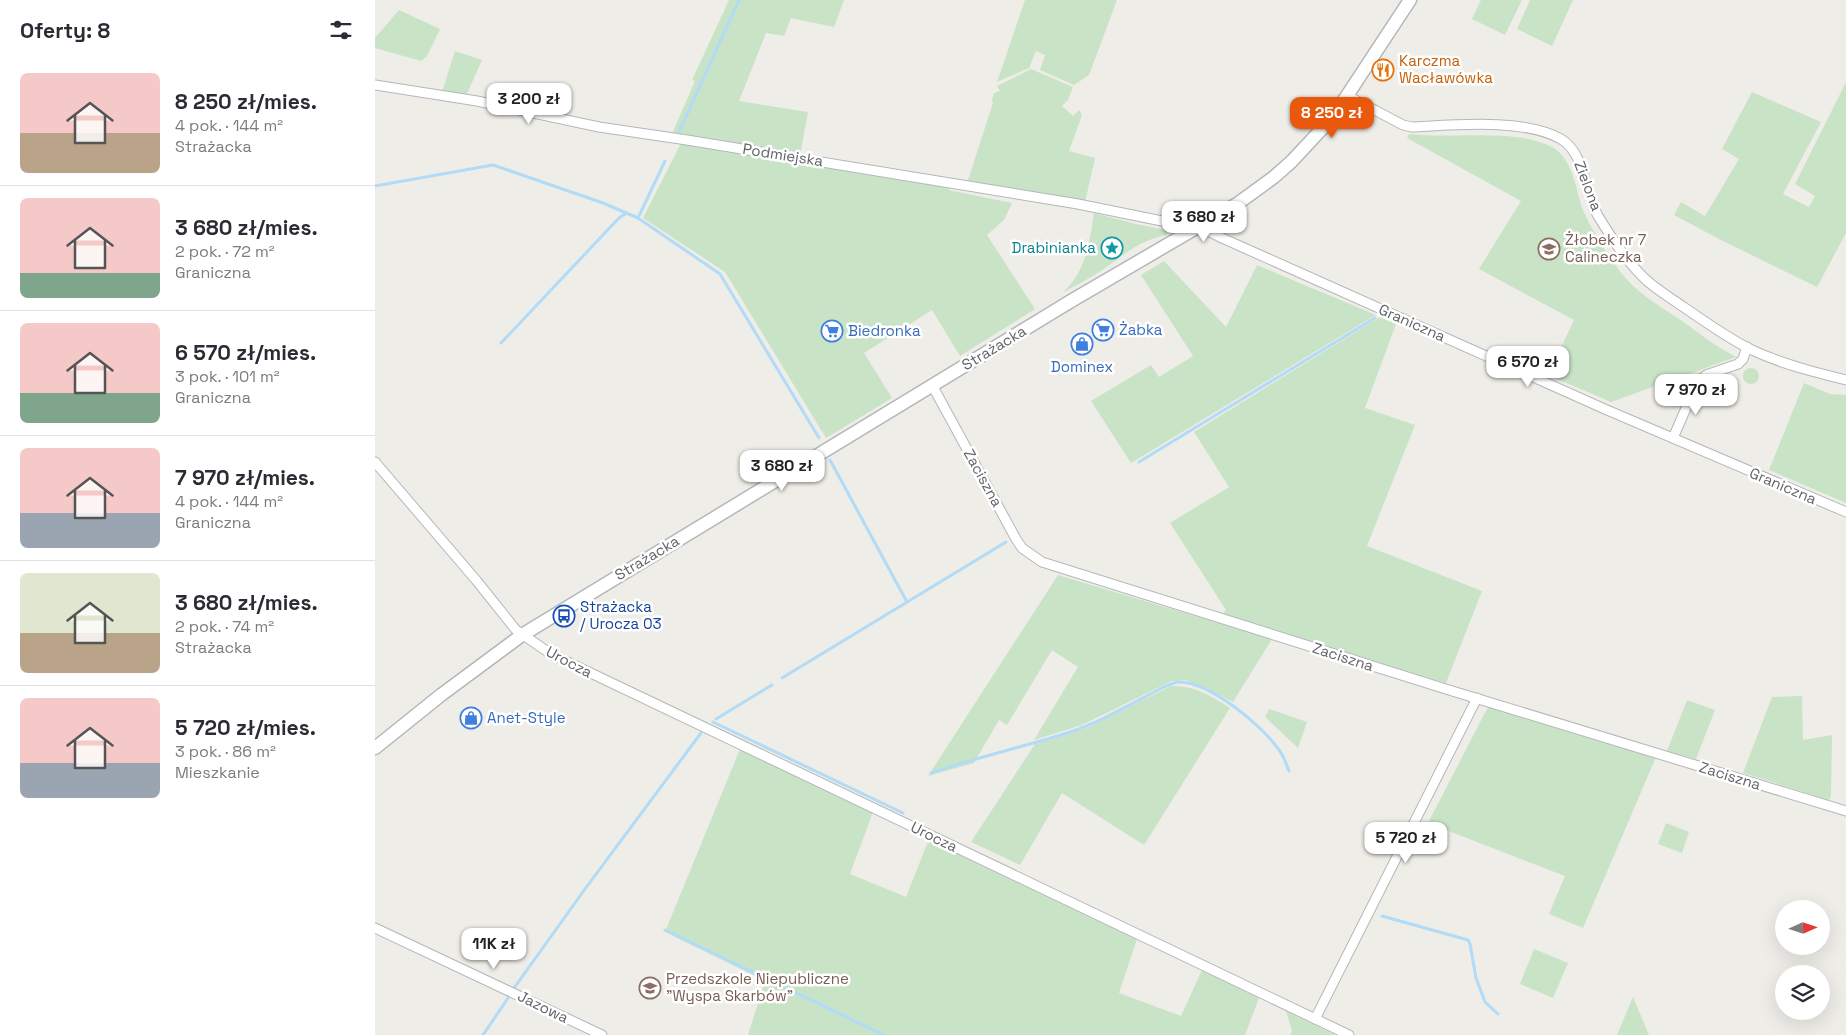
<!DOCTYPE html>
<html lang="pl">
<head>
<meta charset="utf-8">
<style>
	body { margin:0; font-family:"Space Grotesk",sans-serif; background:#f2f2f3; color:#2b2b33; height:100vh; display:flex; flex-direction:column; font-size:19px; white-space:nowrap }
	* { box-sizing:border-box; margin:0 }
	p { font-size:16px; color:#7c7c81 }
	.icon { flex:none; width:28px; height:28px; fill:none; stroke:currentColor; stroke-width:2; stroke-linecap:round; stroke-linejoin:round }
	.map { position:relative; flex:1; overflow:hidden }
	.drawer { display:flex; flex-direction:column; background:#fff; width:375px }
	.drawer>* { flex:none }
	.needle { width:32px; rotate:87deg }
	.buttons { position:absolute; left:1400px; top:900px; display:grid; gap:10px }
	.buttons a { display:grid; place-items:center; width:55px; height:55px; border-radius:50%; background:#fff; box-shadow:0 5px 20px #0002; font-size:25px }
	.price { position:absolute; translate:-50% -42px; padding:0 11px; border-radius:10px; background:#fff; color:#222; font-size:16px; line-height:32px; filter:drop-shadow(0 1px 2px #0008) }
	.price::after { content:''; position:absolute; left:50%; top:30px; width:15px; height:11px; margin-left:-8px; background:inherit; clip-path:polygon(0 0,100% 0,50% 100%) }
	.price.on { background:#ea580c; color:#fff }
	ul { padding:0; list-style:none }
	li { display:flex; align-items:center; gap:15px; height:125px; padding:0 20px }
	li+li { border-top:1px solid #e1e1e2 }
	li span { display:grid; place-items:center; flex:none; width:140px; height:100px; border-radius:8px; color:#555 }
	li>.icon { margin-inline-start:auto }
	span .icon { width:60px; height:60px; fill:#fffc; stroke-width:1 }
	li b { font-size:21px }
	h2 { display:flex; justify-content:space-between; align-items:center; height:60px; padding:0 20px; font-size:21px }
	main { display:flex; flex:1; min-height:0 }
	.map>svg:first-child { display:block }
</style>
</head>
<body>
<main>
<section class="drawer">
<h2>Oferty: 8<svg class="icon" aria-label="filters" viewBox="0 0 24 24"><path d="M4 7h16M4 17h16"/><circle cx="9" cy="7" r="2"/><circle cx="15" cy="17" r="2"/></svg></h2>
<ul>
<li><span style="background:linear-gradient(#f6c9c9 60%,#b9a48a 0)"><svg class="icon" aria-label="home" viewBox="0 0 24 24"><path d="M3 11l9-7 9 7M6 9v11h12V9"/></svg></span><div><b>8 250 zł/mies.</b><p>4 pok. · 144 m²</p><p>Strażacka</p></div></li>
<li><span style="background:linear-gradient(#f6c9c9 75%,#7fa58c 0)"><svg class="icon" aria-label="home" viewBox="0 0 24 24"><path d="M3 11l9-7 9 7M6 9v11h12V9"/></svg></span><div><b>3 680 zł/mies.</b><p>2 pok. · 72 m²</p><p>Graniczna</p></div></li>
<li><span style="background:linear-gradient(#f6c9c9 70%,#7fa58c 0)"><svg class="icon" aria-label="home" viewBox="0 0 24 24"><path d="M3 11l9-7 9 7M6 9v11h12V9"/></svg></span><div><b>6 570 zł/mies.</b><p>3 pok. · 101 m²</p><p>Graniczna</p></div></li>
<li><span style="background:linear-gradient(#f6c9c9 65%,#9aa5b1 0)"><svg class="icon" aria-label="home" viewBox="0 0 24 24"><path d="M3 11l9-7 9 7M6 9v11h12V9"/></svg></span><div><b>7 970 zł/mies.</b><p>4 pok. · 144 m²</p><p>Graniczna</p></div></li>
<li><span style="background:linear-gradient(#dfe7d0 60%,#b9a48a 0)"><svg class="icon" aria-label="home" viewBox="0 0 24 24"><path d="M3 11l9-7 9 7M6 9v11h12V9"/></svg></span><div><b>3 680 zł/mies.</b><p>2 pok. · 74 m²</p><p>Strażacka</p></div></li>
<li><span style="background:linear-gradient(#f6c9c9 65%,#9aa5b1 0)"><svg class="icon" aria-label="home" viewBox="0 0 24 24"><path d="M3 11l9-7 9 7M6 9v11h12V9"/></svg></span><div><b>5 720 zł/mies.</b><p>3 pok. · 86 m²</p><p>Mieszkanie</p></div></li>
</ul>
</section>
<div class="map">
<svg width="1471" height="1035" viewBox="0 0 1471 1035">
	<rect width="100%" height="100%" fill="#efede8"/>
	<!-- green -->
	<g fill="#c9e3c7">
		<path d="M354,0H469L459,27L416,18L409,36L391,33L364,101L433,112L425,156L297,134L320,81L317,80Z"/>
		<path d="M650,0H742L714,75L699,85L665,70L670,55L661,51L654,68L622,82Z"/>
		<path d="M1106,0H1147L1130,35L1097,19Z"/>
		<path d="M1155,0H1198L1177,46L1142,29Z"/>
		<path d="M24,10L65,29L52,56L46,61L0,48V38Z"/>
		<path d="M80,51L107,60L91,96L67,92Z"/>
		<path d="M656,69L698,87L693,100L687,106L698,116L704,110L707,115L694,151L720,158L710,202L592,183L618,103L617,100L619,93L625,91L622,86Z"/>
		<path d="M1471,82V233L1442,287L1346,240L1299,215L1306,202L1330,216L1364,159L1347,149L1377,92L1446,122L1408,194L1434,207L1440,196L1420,184Z"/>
		<path d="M1034,134C1075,139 1142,128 1177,147C1199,160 1200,188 1208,210C1216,229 1229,249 1241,266C1258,291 1282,304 1307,321C1325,334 1342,347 1361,357L1236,402L1173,375L1199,320L1104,269L1146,201L1032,138Z"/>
		<path d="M306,143L579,186L573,190L637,203L629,220L612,235L660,309L585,356L557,310L489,353L517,398L451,438L350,272L268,218Z"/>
		<path d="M719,213L761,224L791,230L793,232L791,235C760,242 750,255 724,272C712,280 699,286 687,293C710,274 715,242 719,213Z"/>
		<path d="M789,261L851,327L882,265L1001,315L756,463L716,401L776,365L784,377L818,356L766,275Z"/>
		<path d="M1005,317L1021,324L990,408L1040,425L992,546L1107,591L1071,683L847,615L851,610L795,523L854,487L819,432Z"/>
		<circle cx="1376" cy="376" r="8"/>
		<path d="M1429,383L1455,394L1471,395V503L1394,470Z"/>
		<path d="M683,575L897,639L858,702L831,688L810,680L797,681L707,725L659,740L703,667L677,650L632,725L624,720L599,763L553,776Z"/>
		<path d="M796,686C821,686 834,695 855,708L769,845L687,793L645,865L596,842L660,744L714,727Z"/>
		<path d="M1427,696L1428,740L1457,735L1456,797L1454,800L1368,773L1397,697Z"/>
		<path d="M1312,700L1340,710L1321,759L1292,751Z"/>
		<path d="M1114,705L1281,757L1208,928L1174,914L1190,876L1053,823Z"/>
		<path d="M894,709L932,722L923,748L890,717Z"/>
		<path d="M365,749L498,812L475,874L531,897L554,839L762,939L744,993L806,1016L827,970L884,998L870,1035H373L390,981L290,932Z"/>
		<path d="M1291,823L1314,832L1307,853L1283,844Z"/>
		<path d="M1159,949L1193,963L1178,998L1145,984Z"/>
		<path d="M1258,997L1274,1035H1242Z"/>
		<path d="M911,1011L960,1035H915L917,1031Z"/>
	</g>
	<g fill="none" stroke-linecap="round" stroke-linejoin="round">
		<!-- stream -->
		<g stroke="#b1dbf6" stroke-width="3">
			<path d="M304,132L364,0"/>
			<path d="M0,186L118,165L228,203L263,218L290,161"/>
			<path d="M263,218L345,274L444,438"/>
			<path d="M126,343L243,219L251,213"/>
			<path d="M455,460L532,602"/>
			<path d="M764,462L1000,318"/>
			<path d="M407,678L631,542"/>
			<path d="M341,719L397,685"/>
			<path d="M338,722L528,813"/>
			<path d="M556,773C602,757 649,747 695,732C728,721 759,702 791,686C794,685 799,683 802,682C833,680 888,726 904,750C909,756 911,764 914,771"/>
			<path d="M1007,916L1093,940L1095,944L1101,978L1110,1002L1123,1014"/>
			<path d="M290,930L509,1035"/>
			<path d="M139,988L210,889L326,733"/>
			<path d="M108,1035L133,998"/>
		</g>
		<!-- street casing -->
		<g stroke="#b4b7ba" stroke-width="11">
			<g id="street">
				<path d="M0,85L102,101L224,127L312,140L703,204L797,223L808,229L812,233"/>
				<path d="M973,96L1028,125L1037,127C1079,125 1149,118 1186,139C1210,153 1210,193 1223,216C1236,237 1250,259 1268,277C1280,289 1296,298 1310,308C1332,323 1354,339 1377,350C1407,364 1439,372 1471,380"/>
				<path d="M825,227L847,238L1232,410L1471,512"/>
				<path d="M557,385L641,539L647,548L667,562L1074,690L1471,811"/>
				<path d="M1298,438L1322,383L1331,375L1363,364L1368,359L1372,347"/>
				<path d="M0,462L101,580L141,630L176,654L974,1035"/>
				<path d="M0,928L227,1035"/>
				<path d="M940,1019L1102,698"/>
			</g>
		</g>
		<!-- secondary casing -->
		<g stroke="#b4b6ba" stroke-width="15">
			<path id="secondary" d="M0,748L66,695L147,635L696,301L862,204L899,177L916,162L958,117L1035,0"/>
		</g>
		<!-- street -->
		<use href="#street" stroke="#fff" stroke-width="9"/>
		<!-- secondary -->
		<use href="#secondary" stroke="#fff" stroke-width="12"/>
	</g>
	<!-- icons -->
	<defs>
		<g id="restaurant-ring" transform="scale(1.125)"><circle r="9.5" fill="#fff" stroke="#e8710a" stroke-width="1.5"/><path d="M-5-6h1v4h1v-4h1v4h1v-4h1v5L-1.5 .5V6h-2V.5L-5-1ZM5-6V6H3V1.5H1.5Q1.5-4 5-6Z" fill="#e8710a"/></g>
		<g id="sight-ring" transform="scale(1.125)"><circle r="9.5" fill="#fff" stroke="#0f9aa8" stroke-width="1.5"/><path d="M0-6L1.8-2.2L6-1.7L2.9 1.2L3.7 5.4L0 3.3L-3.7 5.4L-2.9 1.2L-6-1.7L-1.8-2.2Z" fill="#0f9aa8"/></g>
		<g id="school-ring" transform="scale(1.125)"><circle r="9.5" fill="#fff" stroke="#8d6e63" stroke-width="1.5"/><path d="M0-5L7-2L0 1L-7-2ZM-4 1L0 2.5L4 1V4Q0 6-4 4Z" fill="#8d6e63"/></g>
		<g id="supermarket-ring" transform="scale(1.125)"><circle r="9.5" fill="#fff" stroke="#3f7fe0" stroke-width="1.5"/><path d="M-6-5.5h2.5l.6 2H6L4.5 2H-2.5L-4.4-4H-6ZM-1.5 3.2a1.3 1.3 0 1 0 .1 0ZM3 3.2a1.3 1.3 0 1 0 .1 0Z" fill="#3f7fe0"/></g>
		<g id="shop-ring" transform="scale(1.125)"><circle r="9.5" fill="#fff" stroke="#3f7fe0" stroke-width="1.5"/><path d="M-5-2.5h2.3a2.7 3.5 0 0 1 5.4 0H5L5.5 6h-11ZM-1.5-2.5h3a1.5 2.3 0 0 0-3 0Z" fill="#3f7fe0"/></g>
		<g id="bus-ring" transform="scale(1.125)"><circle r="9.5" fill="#fff" stroke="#1a4fb4" stroke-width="1.5"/><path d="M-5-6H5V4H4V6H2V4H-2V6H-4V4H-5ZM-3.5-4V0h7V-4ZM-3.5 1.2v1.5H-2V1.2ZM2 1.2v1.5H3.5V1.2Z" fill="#1a4fb4"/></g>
	</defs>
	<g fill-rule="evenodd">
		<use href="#restaurant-ring" x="1008" y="70"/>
		<use href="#sight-ring" x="737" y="248"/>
		<use href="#school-ring" x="1174" y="249"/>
		<use href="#supermarket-ring" x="728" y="330"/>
		<use href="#supermarket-ring" x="457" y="331"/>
		<use href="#shop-ring" x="707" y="344"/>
		<use href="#bus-ring" x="189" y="616"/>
		<use href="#shop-ring" x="96" y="718"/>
		<use href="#school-ring" x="275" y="988"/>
	</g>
	<g text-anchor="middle" stroke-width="5" stroke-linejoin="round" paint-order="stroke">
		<!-- food labels -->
		<g font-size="15" fill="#c56008" stroke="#fff" text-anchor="start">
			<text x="1024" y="66">Karczma<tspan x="1024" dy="17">Wacławówka</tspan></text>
		</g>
		<!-- street labels -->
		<g font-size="15" fill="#5f6266" stroke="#fff">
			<text transform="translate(408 155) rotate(9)" y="5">Podmiejska</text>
			<text transform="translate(1213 186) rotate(69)" y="5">Zielona</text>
			<text transform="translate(1037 323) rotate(24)" y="5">Graniczna</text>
			<text transform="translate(619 348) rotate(-31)" y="5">Strażacka</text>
			<text transform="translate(608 478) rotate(61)" y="5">Zaciszna</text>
			<text transform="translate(1408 486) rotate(23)" y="5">Graniczna</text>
			<text transform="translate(272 558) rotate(-31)" y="5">Strażacka</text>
			<text transform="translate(968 657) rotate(18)" y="5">Zaciszna</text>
			<text transform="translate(194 662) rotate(28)" y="5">Urocza</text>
			<text transform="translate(1355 776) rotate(17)" y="5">Zaciszna</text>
			<text transform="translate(559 837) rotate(26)" y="5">Urocza</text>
			<text transform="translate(168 1007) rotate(26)" y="5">Jazowa</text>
		</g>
		<!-- education labels -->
		<g font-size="15" fill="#785e54" stroke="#fff" text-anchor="start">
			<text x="1190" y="245">Żłobek nr 7<tspan x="1190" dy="17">Calineczka</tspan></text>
			<text x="291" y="984">Przedszkole Niepubliczne<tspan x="291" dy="17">"Wyspa Skarbów"</tspan></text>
		</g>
		<!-- culture labels -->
		<g font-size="15" fill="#0d838f" stroke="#fff" text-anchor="end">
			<text x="721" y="253">Drabinianka</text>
		</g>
		<!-- shop labels -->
		<g font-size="15" fill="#366cbe" stroke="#fff" text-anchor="start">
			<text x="744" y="335">Żabka</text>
			<text x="473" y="336">Biedronka</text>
			<text x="707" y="372" text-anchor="middle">Dominex</text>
			<text x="112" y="723">Anet-Style</text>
		</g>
		<!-- transit labels -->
		<g font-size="15" fill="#164399" stroke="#fff" text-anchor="start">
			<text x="205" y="612">Strażacka<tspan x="205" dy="17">/ Urocza 03</tspan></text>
		</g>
	</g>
</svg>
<div class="buttons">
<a><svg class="needle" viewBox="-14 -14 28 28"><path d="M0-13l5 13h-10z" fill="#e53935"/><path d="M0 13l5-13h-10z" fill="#7c7c81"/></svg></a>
<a><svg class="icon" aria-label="layers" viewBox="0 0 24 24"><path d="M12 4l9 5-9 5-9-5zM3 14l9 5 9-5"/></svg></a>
</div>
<b class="price" style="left:154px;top:125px">3 200 zł</b>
<b class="price on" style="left:957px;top:139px">8 250 zł</b>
<b class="price" style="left:829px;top:243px">3 680 zł</b>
<b class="price" style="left:1153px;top:388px">6 570 zł</b>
<b class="price" style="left:1321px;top:416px">7 970 zł</b>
<b class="price" style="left:407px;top:492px">3 680 zł</b>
<b class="price" style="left:1031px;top:864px">5 720 zł</b>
<b class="price" style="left:119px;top:970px">11K zł</b>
</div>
</main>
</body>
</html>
